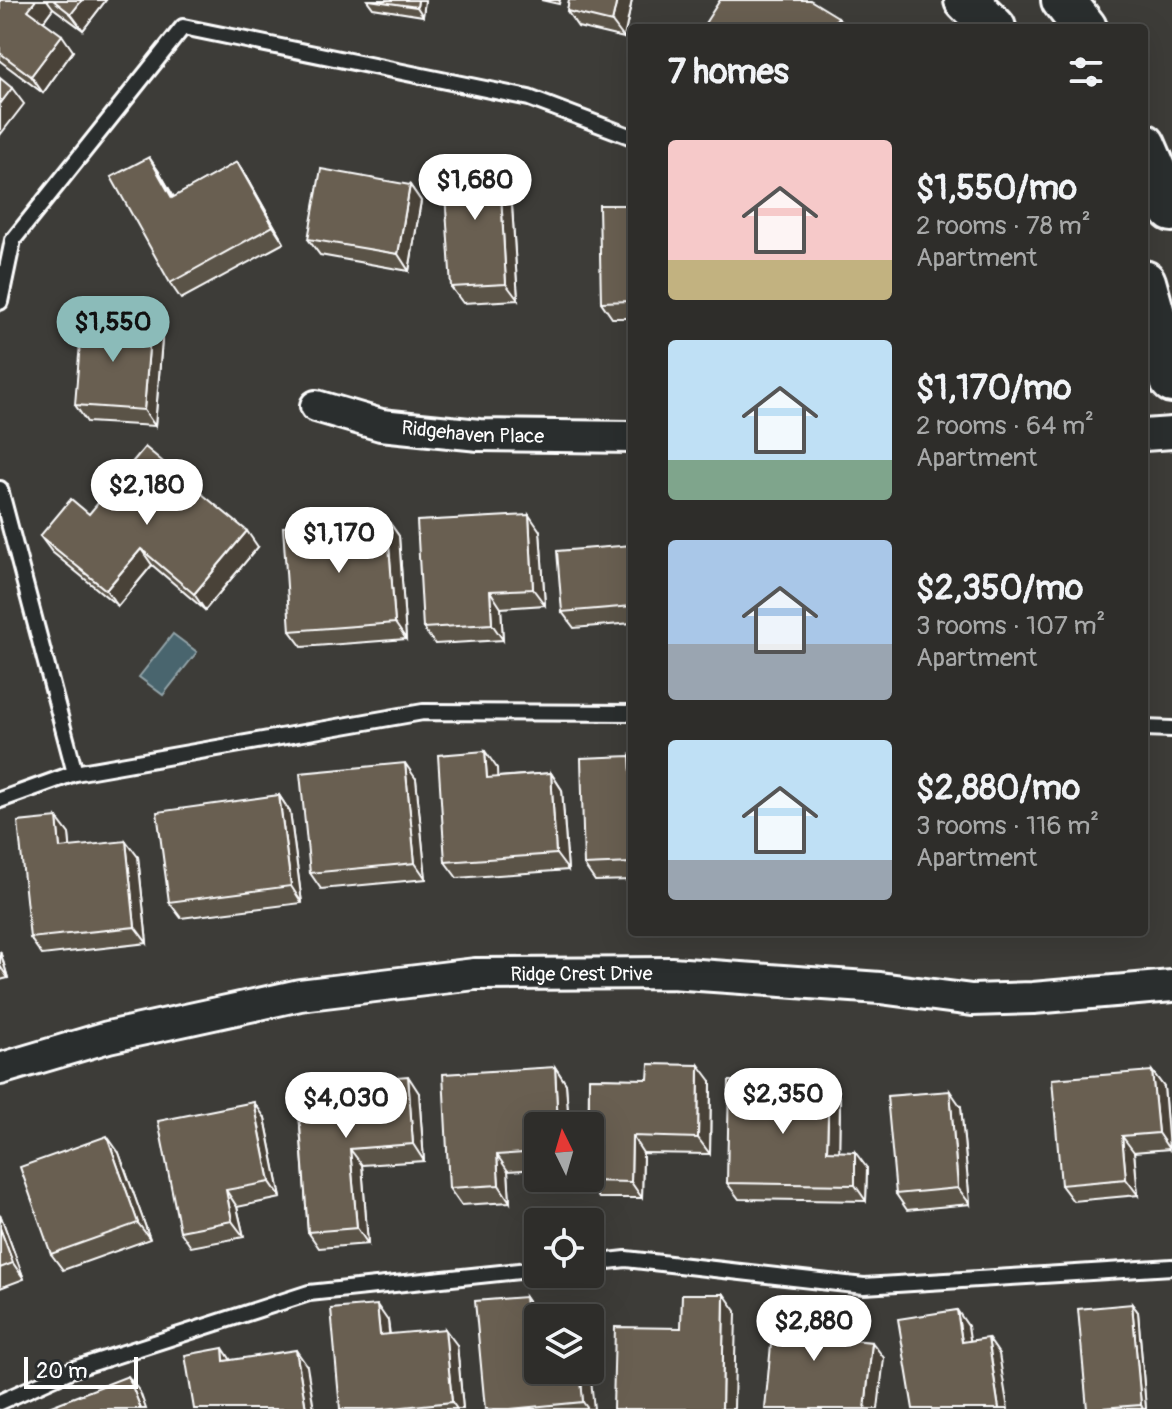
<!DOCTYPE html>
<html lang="en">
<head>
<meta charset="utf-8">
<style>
	body { margin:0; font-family:Pangolin,sans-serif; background:#363532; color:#f1f3f6; height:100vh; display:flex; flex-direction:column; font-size:30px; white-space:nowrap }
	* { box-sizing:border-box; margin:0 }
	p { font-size:26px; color:#a7a8a8 }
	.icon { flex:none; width:44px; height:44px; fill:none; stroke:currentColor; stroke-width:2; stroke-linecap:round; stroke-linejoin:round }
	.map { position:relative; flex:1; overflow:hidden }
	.details { position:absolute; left:628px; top:24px; width:520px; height:912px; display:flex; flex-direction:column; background:#2e2d2a; border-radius:8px; box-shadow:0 8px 32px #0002,0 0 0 2px #494947 }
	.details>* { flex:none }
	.needle { width:52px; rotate:355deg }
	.fabs { position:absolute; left:524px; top:1112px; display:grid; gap:16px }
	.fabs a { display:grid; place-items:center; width:80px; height:80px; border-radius:8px; background:#2e2d2a; box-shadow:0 8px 32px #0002,0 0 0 2px #494947; font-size:40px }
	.scale { position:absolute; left:24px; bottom:20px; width:114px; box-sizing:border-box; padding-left:8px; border:4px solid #fff; border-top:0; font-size:22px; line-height:28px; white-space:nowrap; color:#fff; -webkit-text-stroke:6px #2a2d2e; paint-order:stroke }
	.price { position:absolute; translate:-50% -68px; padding:0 18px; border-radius:28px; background:#fff; color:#222; font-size:26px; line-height:52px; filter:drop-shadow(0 2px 4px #0008) }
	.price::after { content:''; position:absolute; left:50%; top:48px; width:24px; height:18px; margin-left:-12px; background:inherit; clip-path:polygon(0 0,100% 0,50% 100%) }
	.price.active { background:#8bbbb9; color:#111 }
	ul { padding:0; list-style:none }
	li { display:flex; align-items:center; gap:24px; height:200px; padding:0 40px }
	li span { display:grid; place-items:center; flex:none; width:224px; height:160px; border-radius:8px; color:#555 }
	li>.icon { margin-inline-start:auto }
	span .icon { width:96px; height:96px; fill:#fffc; stroke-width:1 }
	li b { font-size:34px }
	h2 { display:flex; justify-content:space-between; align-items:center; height:96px; padding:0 40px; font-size:34px }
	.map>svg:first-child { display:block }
</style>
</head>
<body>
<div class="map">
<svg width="1172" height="1409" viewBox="0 0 1172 1409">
	<rect width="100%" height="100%" fill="#3d3c38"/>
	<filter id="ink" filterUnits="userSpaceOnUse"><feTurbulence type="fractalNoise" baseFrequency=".0125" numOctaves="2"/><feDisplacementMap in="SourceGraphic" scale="16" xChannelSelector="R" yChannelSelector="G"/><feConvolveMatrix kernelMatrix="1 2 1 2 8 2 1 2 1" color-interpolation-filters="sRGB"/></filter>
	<g filter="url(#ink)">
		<!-- water -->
		<path fill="#4a656e" stroke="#92a3a8" stroke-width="2" d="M173,634L197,652L163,695L139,677Z"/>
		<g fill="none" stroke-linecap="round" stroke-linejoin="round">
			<!-- lane casing -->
			<g stroke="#fff" stroke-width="20">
				<g id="lane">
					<path d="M0,302L13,240L183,27L529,98L632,137"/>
					<path d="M0,489L75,773"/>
					<path d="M1144,728L1172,729"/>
					<path d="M0,800L75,773L423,712L632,713"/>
					<path d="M590,1263L626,1259L864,1286L1172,1267"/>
					<path d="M0,1402L71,1370L309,1293L538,1269"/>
				</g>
			</g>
			<!-- street casing -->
			<g stroke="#fff" stroke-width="36">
				<g id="street">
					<path id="s1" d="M316,406L381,425L479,435L632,437"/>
					<path d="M1144,435L1172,433"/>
					<path id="s2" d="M0,1069L108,1037L300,995L475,974L671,973L880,988L972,1000L1033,998L1172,986"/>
				</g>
			</g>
			<!-- secondary casing -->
			<g stroke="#fff" stroke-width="48">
				<g id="secondary">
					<path d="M966,0L994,28"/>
					<path d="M1063,0L1085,28"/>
					<path d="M1144,145L1172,210"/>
					<path d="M1144,282L1172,381"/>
				</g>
			</g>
			<!-- lane -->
			<use href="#lane" stroke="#2a2d2e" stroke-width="14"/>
			<!-- street -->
			<use href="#street" stroke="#2a2d2e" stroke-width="30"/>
			<!-- secondary -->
			<use href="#secondary" stroke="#2a2d2e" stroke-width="42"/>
		</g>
		<!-- wall -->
		<g fill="#5a5246" stroke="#fff" stroke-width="2">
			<path d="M0,0H106L83,30L53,8L43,22L73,51L43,93L0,61Z"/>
			<path d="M367,0H425L423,16L373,8Z"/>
			<path d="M541,0H560L559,4Z"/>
			<path d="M569,0H632L624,38L578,27L567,11Z"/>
			<path d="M237,162L248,179L284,243L181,299L170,283L160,173L174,197Z"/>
			<path d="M510,174L518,300L463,303L451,287Z"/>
			<path d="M410,185L421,201L409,271L320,255L308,239Z"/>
			<path d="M632,205V318H612L601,302Z"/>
			<path d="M162,339L155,426L87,422L75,405Z"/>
			<path d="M89,514L258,547L205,610L152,565L118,606L52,552L40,536Z"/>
			<path d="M387,519L399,536L406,639L302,647L290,631Z"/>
			<path d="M540,531L545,605L501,608L503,640L435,644L423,628Z"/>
			<path d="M632,545V623L574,628L562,612Z"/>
			<path d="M632,759V880L595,881L584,865Z"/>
			<path d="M497,768V777L551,773L562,790L568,870L457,878L445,862Z"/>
			<path d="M416,779L426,879L321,889L310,873Z"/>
			<path d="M279,795L290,812L302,903L181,918L169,902Z"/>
			<path d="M69,834L70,847L138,857L147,943L42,955L30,938Z"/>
			<path d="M0,951L8,978L0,980Z"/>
			<path d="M555,1067L566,1084L569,1126H538V1169L508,1171L510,1202L461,1205L449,1188Z"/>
			<path d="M1152,1071L1164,1087L1169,1149L1134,1152L1138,1195L1073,1201L1061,1185Z"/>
			<path d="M589,1078L711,1081L710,1154L643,1153L642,1198H599L588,1181Z"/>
			<path d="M297,1085L419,1093L424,1161L362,1165L368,1244L319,1248L308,1232Z"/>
			<path d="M840,1098L839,1151L867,1168L866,1201L739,1199L727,1183Z"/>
			<path d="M961,1107L970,1204L907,1210L896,1194Z"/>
			<path d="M265,1118L281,1198L237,1207L244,1237L191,1247L180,1231Z"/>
			<path d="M119,1153L150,1239L63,1270L51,1254Z"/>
			<path d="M0,1214L24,1279L0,1288Z"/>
			<path d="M525,1297L536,1313L538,1370L594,1409H485Z"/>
			<path d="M1132,1304L1138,1312L1146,1409H1087Z"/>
			<path d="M388,1321L390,1334L457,1345L463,1409H340Z"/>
		</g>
		<!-- shaded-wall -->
		<g fill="#4a4239" stroke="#fff" stroke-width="2">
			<path d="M36,0H47L53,8L39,27L28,10Z"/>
			<path d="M82,0H106L83,30L71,14Z"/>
			<path d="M418,0H425L423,16L417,7Z"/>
			<path d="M617,0H632L624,38L612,22Z"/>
			<path d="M838,17L844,26L842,28H831Z"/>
			<path d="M62,35L73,51L43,93L31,76Z"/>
			<path d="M12,88L24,104L0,135V104Z"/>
			<path d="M149,157L160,173L183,215L172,198Z"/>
			<path d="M499,158L510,174L518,300L506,284Z"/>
			<path d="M237,162L248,179L284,243L273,226Z"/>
			<path d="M410,185L421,201L409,271L398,254Z"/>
			<path d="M151,323L162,339L155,426L144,410Z"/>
			<path d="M529,515L540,531L545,605L533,589Z"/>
			<path d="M387,519L399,536L406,639L395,623Z"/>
			<path d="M247,531L258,547L205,610L194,594Z"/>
			<path d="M141,549L152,565L118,606L106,590Z"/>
			<path d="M490,591L501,608L503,640L492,624Z"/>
			<path d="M485,751L497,768L498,794L487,778Z"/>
			<path d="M630,756L632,759V797L631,795Z"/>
			<path d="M405,763L416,779L426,879L415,863Z"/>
			<path d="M551,773L562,790L568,870L556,854Z"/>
			<path d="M279,795L290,812L302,903L291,886Z"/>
			<path d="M57,818L69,834L72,864L60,848Z"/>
			<path d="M126,841L138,857L147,943L135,927Z"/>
			<path d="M0,951L8,978L0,966Z"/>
			<path d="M699,1065L711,1081L710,1154L698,1138Z"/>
			<path d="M555,1067L566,1084L569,1126H558Z"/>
			<path d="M1152,1071L1164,1087L1169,1149L1158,1133Z"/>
			<path d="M408,1076L419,1093L424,1161L413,1144Z"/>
			<path d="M829,1082L840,1098L839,1167L827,1151Z"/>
			<path d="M950,1091L961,1107L970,1204L958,1188Z"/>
			<path d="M254,1102L265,1118L281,1198L270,1182Z"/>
			<path d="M107,1136L119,1153L150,1239L138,1223Z"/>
			<path d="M632,1136L643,1153L642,1198L631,1182Z"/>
			<path d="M1122,1136L1134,1152L1138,1195L1126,1179Z"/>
			<path d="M350,1149L362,1165L368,1244L357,1228Z"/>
			<path d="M855,1152L867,1168L866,1201L855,1185Z"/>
			<path d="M497,1155L508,1171L510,1202L499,1185Z"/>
			<path d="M226,1190L237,1207L244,1237L232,1221Z"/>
			<path d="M0,1214L24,1279L13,1263L0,1228Z"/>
			<path d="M724,1294L736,1311L734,1409H722Z"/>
			<path d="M525,1297L536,1313L538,1353L529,1340Z"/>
			<path d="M1132,1304L1138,1312L1146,1409H1143L1141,1405Z"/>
			<path d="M377,1305L388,1321L391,1352L380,1335Z"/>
			<path d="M827,1307L838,1323L835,1354L824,1337Z"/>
			<path d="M957,1310L968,1326L973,1358L962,1342Z"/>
			<path d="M445,1329L457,1345L463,1409H457L452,1402Z"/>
			<path d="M988,1338L999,1354L1008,1409H999Z"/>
			<path d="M872,1342L884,1358L878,1409H865Z"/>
			<path d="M223,1348L234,1365L224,1361Z"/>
			<path d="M296,1350L307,1366L314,1409H306Z"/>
			<path d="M580,1370H590L594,1409H588L583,1402Z"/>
			<path d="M128,1376L140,1392L146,1409H141Z"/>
		</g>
		<!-- building -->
		<g fill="#695f51" stroke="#fff" stroke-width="2">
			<path d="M0,0H36L28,10L62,35L31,76L0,53Z"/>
			<path d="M53,0H82L71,14Z"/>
			<path d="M369,0H418L417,7Z"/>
			<path d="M569,0H617L612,22L567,11Z"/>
			<path d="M720,0H810L838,17L831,28H702Z"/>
			<path d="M0,78L12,88L0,104Z"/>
			<path d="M149,157L172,198L237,162L273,226L170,283L111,177Z"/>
			<path d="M499,158L506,284L451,287L443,161Z"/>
			<path d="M321,169L410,185L398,254L308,239Z"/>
			<path d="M599,205H632V301L601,302Z"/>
			<path d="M82,318L151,323L144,410L75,405Z"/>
			<path d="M145,447L247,531L194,594L141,549L106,590L40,536L71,499L89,514Z"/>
			<path d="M529,515L533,589L490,591L492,624L423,628L417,521Z"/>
			<path d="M387,519L395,623L290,631L283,527Z"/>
			<path d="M632,545V606L562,612L557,551Z"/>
			<path d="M485,751L487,778L551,773L556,854L445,862L438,755Z"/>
			<path d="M630,756L632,795V863L584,865L581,758Z"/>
			<path d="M405,763L415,863L310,873L300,773Z"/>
			<path d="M279,795L291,886L169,902L157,812Z"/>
			<path d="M57,818L60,848L126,841L135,927L30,938L18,822Z"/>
			<path d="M649,1064L699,1065L698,1138L632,1136L631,1182L588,1181V1178H590V1126H589V1078L648,1079Z"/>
			<path d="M555,1067L558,1126H538V1152L497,1155L499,1185L449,1188L443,1074Z"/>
			<path d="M1152,1071L1158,1133L1122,1136L1126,1179L1061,1185L1052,1079Z"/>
			<path d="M408,1076L413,1144L350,1149L357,1228L308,1232L297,1085Z"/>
			<path d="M729,1081L829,1082L827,1151L855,1152V1185L727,1183Z"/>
			<path d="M950,1091L958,1188L896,1194L887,1096Z"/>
			<path d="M254,1102L270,1182L226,1190L232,1221L180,1231L158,1121Z"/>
			<path d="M107,1136L138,1223L51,1254L20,1167Z"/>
			<path d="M0,1228L13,1263L0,1268Z"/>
			<path d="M682,1294H724L722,1409H613L615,1327L681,1328Z"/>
			<path d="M525,1297L529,1340L538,1339V1370H580L583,1402L510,1409H485L475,1301Z"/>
			<path d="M775,1302L827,1307L824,1337L872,1342L865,1409H765Z"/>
			<path d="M1132,1304L1141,1405L1087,1409L1078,1309Z"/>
			<path d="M377,1305L380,1335L445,1329L452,1402L383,1409H340L331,1309Z"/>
			<path d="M957,1310L962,1342L988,1338L999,1409H913L898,1319Z"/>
			<path d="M223,1348L224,1361L296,1350L306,1409H194L185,1355Z"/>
			<path d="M128,1376L141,1409H46V1408Z"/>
		</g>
	</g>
	<g text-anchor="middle" stroke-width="6" stroke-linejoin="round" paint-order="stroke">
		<!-- street labels -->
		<g font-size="20" fill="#fff" stroke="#2a2d2e">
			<text dy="7" stroke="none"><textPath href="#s1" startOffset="160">Ridgehaven Place</textPath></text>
			<text dy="7" stroke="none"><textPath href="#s2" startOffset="592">Ridge Crest Drive</textPath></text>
		</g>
	</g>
</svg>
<div class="fabs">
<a><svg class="needle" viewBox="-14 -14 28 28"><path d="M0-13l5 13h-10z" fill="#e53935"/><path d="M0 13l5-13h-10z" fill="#a7a8a8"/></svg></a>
<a><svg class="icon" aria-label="locate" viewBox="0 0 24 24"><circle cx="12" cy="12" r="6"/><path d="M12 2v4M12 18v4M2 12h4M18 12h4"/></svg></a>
<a><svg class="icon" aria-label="layers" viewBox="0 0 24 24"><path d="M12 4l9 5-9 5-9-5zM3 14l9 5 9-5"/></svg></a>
</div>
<div class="scale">20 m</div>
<b class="price" style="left:475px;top:222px">$1,680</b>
<b class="price active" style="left:113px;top:364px">$1,550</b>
<b class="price" style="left:147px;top:527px">$2,180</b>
<b class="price" style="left:339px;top:575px">$1,170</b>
<b class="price" style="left:783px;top:1136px">$2,350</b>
<b class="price" style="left:346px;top:1140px">$4,030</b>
<b class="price" style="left:814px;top:1363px">$2,880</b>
<section class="details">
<h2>7 homes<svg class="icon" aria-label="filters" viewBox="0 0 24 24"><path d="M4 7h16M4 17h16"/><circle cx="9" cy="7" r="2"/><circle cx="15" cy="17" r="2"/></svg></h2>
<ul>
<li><span style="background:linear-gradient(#f6c9c9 75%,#c2b280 0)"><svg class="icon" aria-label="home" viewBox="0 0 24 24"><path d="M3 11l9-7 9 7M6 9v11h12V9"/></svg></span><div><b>$1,550/mo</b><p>2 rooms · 78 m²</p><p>Apartment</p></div></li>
<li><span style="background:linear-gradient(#bfe0f5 75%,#7fa58c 0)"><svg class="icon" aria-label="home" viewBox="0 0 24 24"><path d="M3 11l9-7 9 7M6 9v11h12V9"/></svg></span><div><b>$1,170/mo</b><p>2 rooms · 64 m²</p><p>Apartment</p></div></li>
<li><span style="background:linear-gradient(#a9c7e8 65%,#9aa5b1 0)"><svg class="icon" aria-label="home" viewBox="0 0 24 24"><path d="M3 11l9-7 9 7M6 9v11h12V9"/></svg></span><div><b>$2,350/mo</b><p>3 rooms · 107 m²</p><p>Apartment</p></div></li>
<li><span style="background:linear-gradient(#bfe0f5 75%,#9aa5b1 0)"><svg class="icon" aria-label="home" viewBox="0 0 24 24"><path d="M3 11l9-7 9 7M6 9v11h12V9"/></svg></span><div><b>$2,880/mo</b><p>3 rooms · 116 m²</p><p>Apartment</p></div></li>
</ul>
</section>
</div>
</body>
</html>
